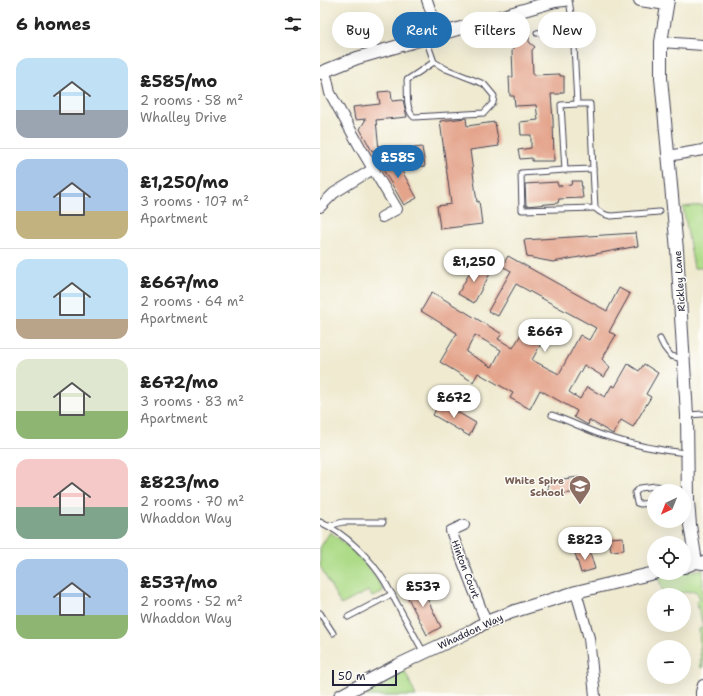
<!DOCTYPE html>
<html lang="en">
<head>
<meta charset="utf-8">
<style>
	body { margin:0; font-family:"Shantell Sans",sans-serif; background:#f2f2f2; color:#222; height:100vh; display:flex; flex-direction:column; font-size:15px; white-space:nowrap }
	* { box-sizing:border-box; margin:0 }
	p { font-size:13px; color:#767676 }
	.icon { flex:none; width:22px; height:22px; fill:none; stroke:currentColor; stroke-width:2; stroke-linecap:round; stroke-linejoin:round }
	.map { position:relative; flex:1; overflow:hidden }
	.side { display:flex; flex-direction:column; background:#fff; width:320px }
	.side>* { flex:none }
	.top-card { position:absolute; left:12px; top:12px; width:311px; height:36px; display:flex; gap:8px }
	.needle { width:26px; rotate:223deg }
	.tools { position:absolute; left:327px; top:484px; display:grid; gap:8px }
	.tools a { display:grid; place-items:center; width:44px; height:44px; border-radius:50%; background:#fff; box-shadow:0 4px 16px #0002; font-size:20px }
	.scale { position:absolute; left:12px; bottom:10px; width:65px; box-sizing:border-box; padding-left:4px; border:2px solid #22223b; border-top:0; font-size:11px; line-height:14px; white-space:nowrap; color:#22223b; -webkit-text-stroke:3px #fdfcf7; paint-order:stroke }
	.price { position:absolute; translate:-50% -34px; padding:0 9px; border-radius:14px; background:#fff; color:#222; font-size:13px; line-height:26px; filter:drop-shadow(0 1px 2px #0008) }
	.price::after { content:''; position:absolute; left:50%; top:24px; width:12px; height:9px; margin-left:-6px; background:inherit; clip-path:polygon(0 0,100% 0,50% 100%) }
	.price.on { background:#1f6fb2; color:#fff }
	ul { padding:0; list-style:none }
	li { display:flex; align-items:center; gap:12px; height:100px; padding:0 16px }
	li+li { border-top:1px solid #e0e0e0 }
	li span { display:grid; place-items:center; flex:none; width:112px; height:80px; border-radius:12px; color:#555 }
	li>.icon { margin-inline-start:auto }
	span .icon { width:48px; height:48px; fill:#fffc; stroke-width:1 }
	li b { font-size:17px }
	h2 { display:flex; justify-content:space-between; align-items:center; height:48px; padding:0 16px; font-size:17px }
	.chip { padding:0 14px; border-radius:18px; background:#fff; box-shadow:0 4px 16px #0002; font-size:14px; line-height:36px }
	.chip.on { background:#1f6fb2; color:#fff }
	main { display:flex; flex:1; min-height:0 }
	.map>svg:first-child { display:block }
</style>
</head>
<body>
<main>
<section class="side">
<h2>6 homes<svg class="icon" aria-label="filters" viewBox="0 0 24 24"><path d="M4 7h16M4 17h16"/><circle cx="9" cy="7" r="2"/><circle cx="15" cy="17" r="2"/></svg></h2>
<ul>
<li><span style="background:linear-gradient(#bfe0f5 65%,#9aa5b1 0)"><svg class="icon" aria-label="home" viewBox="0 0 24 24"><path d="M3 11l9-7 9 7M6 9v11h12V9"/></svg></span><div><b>£585/mo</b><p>2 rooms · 58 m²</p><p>Whalley Drive</p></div></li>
<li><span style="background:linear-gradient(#a9c7e8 65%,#c2b280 0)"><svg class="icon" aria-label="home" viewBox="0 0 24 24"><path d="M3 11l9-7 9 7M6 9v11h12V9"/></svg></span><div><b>£1,250/mo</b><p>3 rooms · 107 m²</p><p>Apartment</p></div></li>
<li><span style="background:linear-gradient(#bfe0f5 75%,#b9a48a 0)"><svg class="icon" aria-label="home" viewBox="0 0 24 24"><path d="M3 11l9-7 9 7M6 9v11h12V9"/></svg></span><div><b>£667/mo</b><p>2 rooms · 64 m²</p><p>Apartment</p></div></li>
<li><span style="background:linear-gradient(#dfe7d0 65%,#8fb573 0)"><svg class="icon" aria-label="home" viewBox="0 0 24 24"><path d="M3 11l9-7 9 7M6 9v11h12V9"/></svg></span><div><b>£672/mo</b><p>3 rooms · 83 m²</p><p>Apartment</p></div></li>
<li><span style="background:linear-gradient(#f6c9c9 60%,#7fa58c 0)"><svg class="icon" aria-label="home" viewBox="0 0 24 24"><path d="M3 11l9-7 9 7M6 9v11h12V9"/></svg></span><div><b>£823/mo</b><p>2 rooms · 70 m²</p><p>Whaddon Way</p></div></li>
<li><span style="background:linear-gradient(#a9c7e8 70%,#8fb573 0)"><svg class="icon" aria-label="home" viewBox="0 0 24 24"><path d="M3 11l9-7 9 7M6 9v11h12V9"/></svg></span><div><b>£537/mo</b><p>2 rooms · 52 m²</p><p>Whaddon Way</p></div></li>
</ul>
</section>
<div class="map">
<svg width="383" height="696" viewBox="0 0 383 696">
	<rect width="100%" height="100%" fill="#fdfcf7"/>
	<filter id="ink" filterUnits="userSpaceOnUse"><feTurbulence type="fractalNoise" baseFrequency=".025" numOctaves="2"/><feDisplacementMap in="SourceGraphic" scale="8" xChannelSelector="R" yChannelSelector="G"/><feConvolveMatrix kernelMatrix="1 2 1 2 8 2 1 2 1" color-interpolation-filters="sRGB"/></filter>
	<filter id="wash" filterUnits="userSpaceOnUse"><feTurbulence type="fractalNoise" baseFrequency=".012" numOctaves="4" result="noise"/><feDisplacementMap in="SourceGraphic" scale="16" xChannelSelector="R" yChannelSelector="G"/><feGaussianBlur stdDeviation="0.9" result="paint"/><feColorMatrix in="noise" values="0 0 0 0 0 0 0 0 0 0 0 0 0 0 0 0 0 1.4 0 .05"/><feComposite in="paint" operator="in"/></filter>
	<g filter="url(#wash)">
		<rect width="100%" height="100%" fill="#efead0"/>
		<!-- green -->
		<g fill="#addb88" stroke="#687e62">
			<path d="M383,205V268H374L363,207Z"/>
			<path d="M10,532C31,547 50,567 63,589L62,593L52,597L48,591L21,605L0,566V548Z"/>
			<path d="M383,569V625L376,601L380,600L378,594L375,591L344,595L338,576L356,573H364V572Z"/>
			<path d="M383,627V667L381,668L379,629Z"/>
			<path d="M83,667L96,696H29Z"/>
		</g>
		<g id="blocks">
			<!-- building -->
			<g fill="#e4a48c" fill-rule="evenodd">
				<path d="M209,34V42L215,47L212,50L213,75L240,74V76H244V92H241L240,94H231L233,120L234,161H212V158L200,159L198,150L211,148V135H201L200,122L218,120L216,105L195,106L194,96H190L189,77H193L192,50L194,49L192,36Z"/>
				<path d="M71,91L72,101L83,100L87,117L56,120L59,150L52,151L40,129L46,119L35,120L33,107L60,104L58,92Z"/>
				<path d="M146,118L147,126L175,122L179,146L150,150L157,202L159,201L162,224L120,229L117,206L131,204L120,121Z"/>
				<path d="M102,147L105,166L87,168L85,149Z"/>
				<path d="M72,153L97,198L84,205L58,161Z"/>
				<path d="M252,181H261L263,198L239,199L238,203L206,206L205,184L237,182L238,186L251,185Z"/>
				<path d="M316,233L318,246L233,262L207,257L204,240Z"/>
				<path d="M188,256L287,311L299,288L310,294L289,332L296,335L282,359L290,368L284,377L264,365L249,392L260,399L267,387L285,397L292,385L295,387L308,364L319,371L324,364L338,373L326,394L331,397L313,427L301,420L293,434L269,420L268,425L254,417L257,411L220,390L210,409L190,398L193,393L158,373L153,382L120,362L137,333L101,311L112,292L182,334L178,339L193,348L204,329L223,340L212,360L239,374L260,335L269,340L276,328L196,284L178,316L168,311L191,271L182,266ZM155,335L181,350L172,367L146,352Z"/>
				<path d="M155,263L171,272L154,303L138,294Z"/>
				<path d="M120,402L156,423L149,436L113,415Z"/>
				<path d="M259,477L261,492L229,495L227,481Z"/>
				<path d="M303,537L304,550L291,551L289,538Z"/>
				<path d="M269,549L275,569L261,573L255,553Z"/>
				<path d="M99,582L121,627L107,635L84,590Z"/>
			</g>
		</g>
	</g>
	<g filter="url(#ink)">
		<use href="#blocks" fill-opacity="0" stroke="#414051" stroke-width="1"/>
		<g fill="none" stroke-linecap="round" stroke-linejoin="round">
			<!-- service casing -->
			<g stroke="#414051" stroke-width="7">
				<g id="service">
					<path d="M249,0L253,26L257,104"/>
					<path d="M217,33L253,26"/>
					<path d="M106,39L114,62L126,69L164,84L174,96L173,103L164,113L94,117C85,110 88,91 87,80L114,62"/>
					<path d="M257,104H270L273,169L245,170L241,105Z"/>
					<path d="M245,170L201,173L202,210L275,208L273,169"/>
					<path d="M275,208C280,213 284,215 291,216L339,212"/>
					<path d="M340,339L344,347L351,356L363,359"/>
					<path d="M232,415C249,421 265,429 282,435C309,444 337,450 366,453"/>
					<path d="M368,415L383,414"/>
					<path d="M334,503L320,504L317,503L315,493L320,488L336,486L340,487L343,491"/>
					<path d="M0,522C25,533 51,559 65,582L104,653"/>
					<path d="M9,526L23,522H63"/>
					<path d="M0,613L13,633"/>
					<path d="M28,617L72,594"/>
				</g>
			</g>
			<!-- minor casing -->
			<g stroke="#414051" stroke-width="12">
				<g id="minor">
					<path d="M107,0L119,35"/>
					<path d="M341,42L383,45"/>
					<path d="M4,72L7,79L10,93L40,147L77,209L62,217"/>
					<path d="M348,156L383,150"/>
					<path d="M0,207L14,193L53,169"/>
					<path d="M144,525L131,531L166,622"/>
					<path d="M256,592L269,638L275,696"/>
					<path d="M381,696V692L383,685"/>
				</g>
			</g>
			<!-- tertiary casing -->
			<g stroke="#414051" stroke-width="14">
				<g id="tertiary">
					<path d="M320,0L347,4"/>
					<path d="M348,0L341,42V78L357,250L367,415L368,501L370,525L376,562"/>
					<path d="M0,73L37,58L235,1L245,0"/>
					<path d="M364,567L376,562L383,563"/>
					<path d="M20,696L76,666L153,630L166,622L192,612L256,592L334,573"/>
				</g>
			</g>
			<!-- service -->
			<use href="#service" stroke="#fff" stroke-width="5"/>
			<!-- minor -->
			<use href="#minor" stroke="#fff" stroke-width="10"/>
			<!-- tertiary -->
			<use href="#tertiary" stroke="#fff" stroke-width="12"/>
		</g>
	</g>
	<!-- icons -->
	<defs>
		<g id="school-pin" transform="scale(1.15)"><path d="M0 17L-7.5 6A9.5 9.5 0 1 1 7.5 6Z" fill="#8d6e63" stroke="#fdfcf7"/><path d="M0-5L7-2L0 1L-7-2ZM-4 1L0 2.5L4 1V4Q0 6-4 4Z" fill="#fff"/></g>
	</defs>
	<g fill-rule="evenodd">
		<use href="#school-pin" x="260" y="486"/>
	</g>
	<g text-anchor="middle" stroke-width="3" stroke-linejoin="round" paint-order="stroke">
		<!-- street labels -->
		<g font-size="10" fill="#22223b" stroke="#fdfcf7">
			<text transform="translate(359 281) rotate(-94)" y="4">Rickley Lane</text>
			<text transform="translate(146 569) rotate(69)" y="4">Hinton Court</text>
			<text transform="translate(150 631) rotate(-25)" y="4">Whaddon Way</text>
		</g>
		<!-- education labels -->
		<g font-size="10" font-weight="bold" fill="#785e54" stroke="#fdfcf7" text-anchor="end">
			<text x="244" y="484">White Spire<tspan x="244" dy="12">School</tspan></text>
		</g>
	</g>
</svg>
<div class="tools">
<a><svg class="needle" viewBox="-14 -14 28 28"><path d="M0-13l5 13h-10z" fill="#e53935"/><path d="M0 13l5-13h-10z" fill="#767676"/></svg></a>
<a><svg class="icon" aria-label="locate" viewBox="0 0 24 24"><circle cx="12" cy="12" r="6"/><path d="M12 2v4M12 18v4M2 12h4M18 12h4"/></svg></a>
<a>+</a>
<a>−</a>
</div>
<div class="scale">50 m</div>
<b class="price on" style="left:78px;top:179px">£585</b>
<b class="price" style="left:154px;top:283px">£1,250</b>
<b class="price" style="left:225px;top:353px">£667</b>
<b class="price" style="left:134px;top:419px">£672</b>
<b class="price" style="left:265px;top:561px">£823</b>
<b class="price" style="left:103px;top:608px">£537</b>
<div class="top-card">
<a class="chip">Buy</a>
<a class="chip on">Rent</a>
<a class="chip">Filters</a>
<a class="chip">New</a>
</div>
</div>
</main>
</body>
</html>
